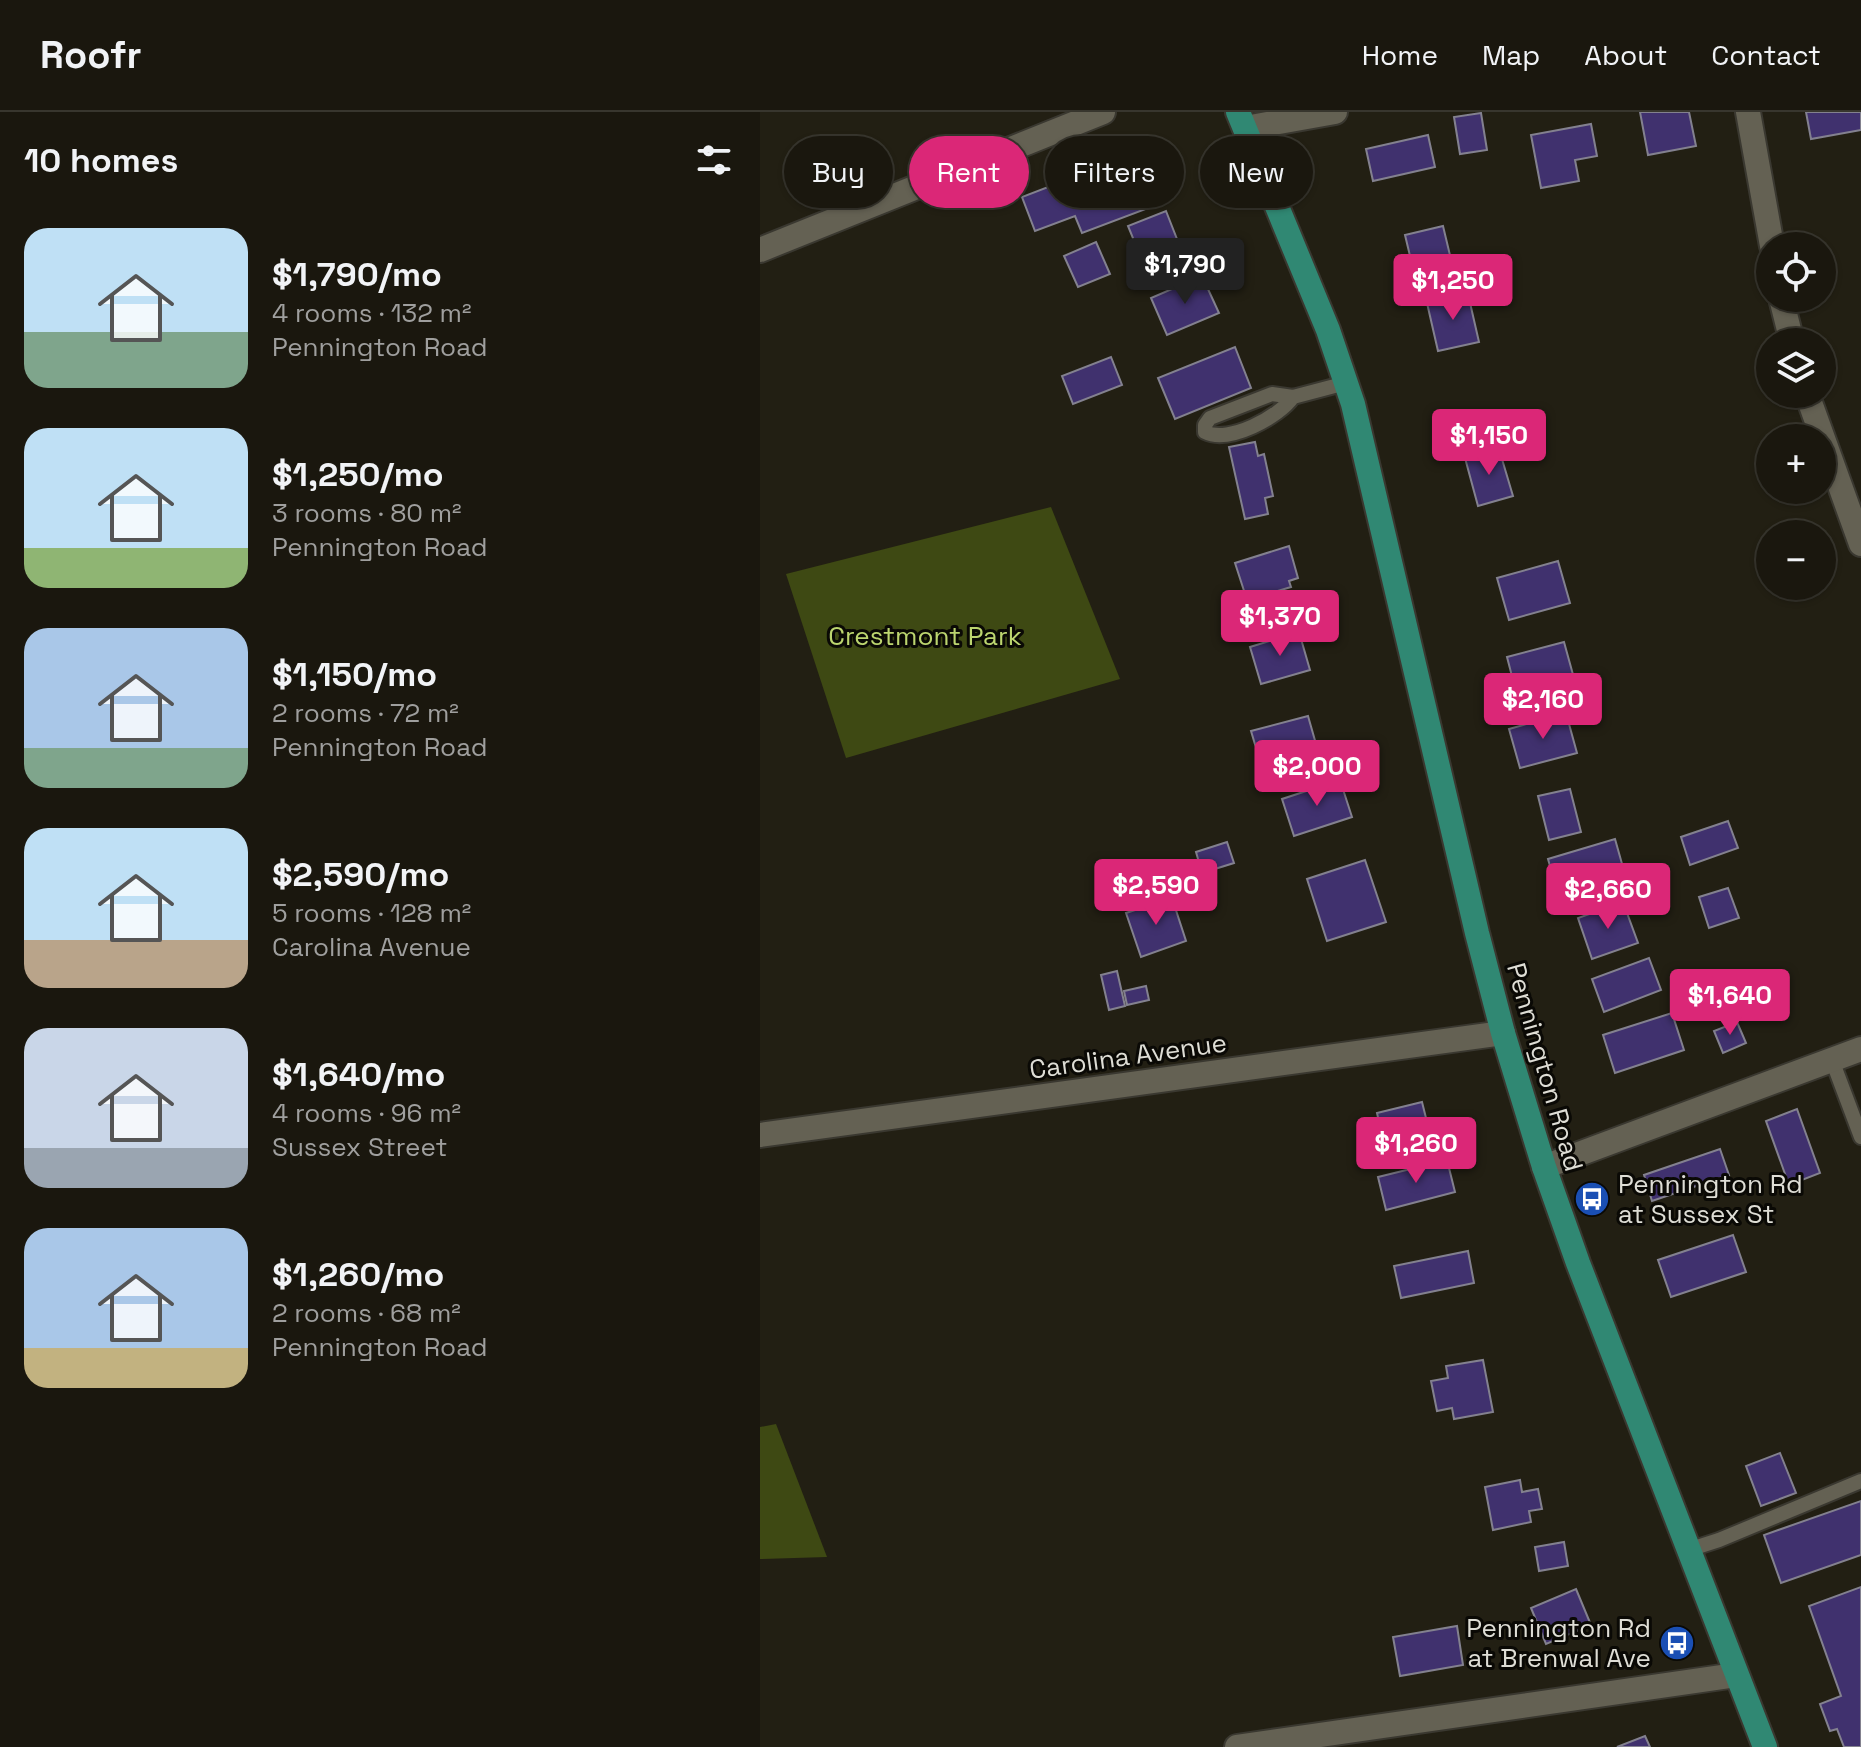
<!DOCTYPE html>
<html lang="en">
<head>
<meta charset="utf-8">
<style>
	body { margin:0; font-family:"Space Grotesk",sans-serif; background:#232017; color:#f1f3f6; height:100vh; display:flex; flex-direction:column; font-size:30px; white-space:nowrap }
	* { box-sizing:border-box; margin:0 }
	p { font-size:26px; color:#9f9f9e }
	.icon { flex:none; width:44px; height:44px; fill:none; stroke:currentColor; stroke-width:2; stroke-linecap:round; stroke-linejoin:round }
	.map { position:relative; flex:1; overflow:hidden }
	.panel { display:flex; flex-direction:column; background:#1a170e; width:760px }
	.panel>* { flex:none }
	.banner { position:absolute; left:24px; top:24px; width:760px; height:72px; display:flex; gap:16px }
	.buttons { position:absolute; left:996px; top:120px; display:grid; gap:16px }
	.buttons a { display:grid; place-items:center; width:80px; height:80px; border-radius:50%; background:#1a170e; box-shadow:0 2px 6px #0004,0 0 0 2px #38362e; font-size:40px }
	.price { position:absolute; translate:-50% -68px; padding:0 18px; border-radius:8px; background:#db2777; color:#fff; font-size:26px; line-height:52px; filter:drop-shadow(0 2px 4px #0008) }
	.price::after { content:''; position:absolute; left:50%; top:48px; width:24px; height:18px; margin-left:-12px; background:inherit; clip-path:polygon(0 0,100% 0,50% 100%) }
	.price.selected { background:#222; color:#fff }
	ul { padding:0; list-style:none }
	li { display:flex; align-items:center; gap:24px; height:200px; padding:0 24px }
	li span { display:grid; place-items:center; flex:none; width:224px; height:160px; border-radius:24px; color:#555 }
	li>.icon { margin-inline-start:auto }
	span .icon { width:96px; height:96px; fill:#fffc; stroke-width:1 }
	li b { font-size:34px }
	h2 { display:flex; justify-content:space-between; align-items:center; height:96px; padding:0 24px; font-size:34px }
	.tag { padding:0 28px; border-radius:36px; background:#1a170e; box-shadow:0 2px 6px #0004,0 0 0 2px #38362e; font-size:28px; line-height:72px }
	.tag.selected { background:#db2777; color:#fff }
	header { display:flex; align-items:center; gap:48px; box-sizing:border-box; height:112px; padding:0 40px; background:#1a170e; border-bottom:2px solid #38362e }
	header strong { font-size:38px }
	nav { display:flex; gap:44px; margin-inline-start:auto; font-size:28px }
	main { display:flex; flex:1; min-height:0 }
	.map>svg:first-child { display:block }
</style>
</head>
<body>
<header>
<strong>Roofr</strong>
<nav><a>Home</a><a>Map</a><a>About</a><a>Contact</a></nav>
</header>
<main>
<section class="panel">
<h2>10 homes<svg class="icon" aria-label="filters" viewBox="0 0 24 24"><path d="M4 7h16M4 17h16"/><circle cx="9" cy="7" r="2"/><circle cx="15" cy="17" r="2"/></svg></h2>
<ul>
<li><span style="background:linear-gradient(#bfe0f5 65%,#7fa58c 0)"><svg class="icon" aria-label="home" viewBox="0 0 24 24"><path d="M3 11l9-7 9 7M6 9v11h12V9"/></svg></span><div><b>$1,790/mo</b><p>4 rooms · 132 m²</p><p>Pennington Road</p></div></li>
<li><span style="background:linear-gradient(#bfe0f5 75%,#8fb573 0)"><svg class="icon" aria-label="home" viewBox="0 0 24 24"><path d="M3 11l9-7 9 7M6 9v11h12V9"/></svg></span><div><b>$1,250/mo</b><p>3 rooms · 80 m²</p><p>Pennington Road</p></div></li>
<li><span style="background:linear-gradient(#a9c7e8 75%,#7fa58c 0)"><svg class="icon" aria-label="home" viewBox="0 0 24 24"><path d="M3 11l9-7 9 7M6 9v11h12V9"/></svg></span><div><b>$1,150/mo</b><p>2 rooms · 72 m²</p><p>Pennington Road</p></div></li>
<li><span style="background:linear-gradient(#bfe0f5 70%,#b9a48a 0)"><svg class="icon" aria-label="home" viewBox="0 0 24 24"><path d="M3 11l9-7 9 7M6 9v11h12V9"/></svg></span><div><b>$2,590/mo</b><p>5 rooms · 128 m²</p><p>Carolina Avenue</p></div></li>
<li><span style="background:linear-gradient(#c9d6e8 75%,#9aa5b1 0)"><svg class="icon" aria-label="home" viewBox="0 0 24 24"><path d="M3 11l9-7 9 7M6 9v11h12V9"/></svg></span><div><b>$1,640/mo</b><p>4 rooms · 96 m²</p><p>Sussex Street</p></div></li>
<li><span style="background:linear-gradient(#a9c7e8 75%,#c2b280 0)"><svg class="icon" aria-label="home" viewBox="0 0 24 24"><path d="M3 11l9-7 9 7M6 9v11h12V9"/></svg></span><div><b>$1,260/mo</b><p>2 rooms · 68 m²</p><p>Pennington Road</p></div></li>
</ul>
</section>
<div class="map">
<svg width="1101" height="1635" viewBox="0 0 1101 1635">
	<rect width="100%" height="100%" fill="#221f13"/>
	<!-- green -->
	<g fill="#3e4913">
		<path d="M291,395L360,567L86,646L26,462Z"/>
		<path d="M16,1312L67,1445L0,1447V1315Z"/>
	</g>
	<!-- building -->
	<g fill="#40316e" stroke="#83818f" stroke-width="2">
		<path d="M880,0H929L936,34L888,43Z"/>
		<path d="M1046,0H1101V18L1051,27Z"/>
		<path d="M721,1L727,38L700,42L694,5Z"/>
		<path d="M831,12L837,44L815,48L819,69L781,76L771,23Z"/>
		<path d="M668,23L675,55L613,69L606,37Z"/>
		<path d="M379,40L399,92L322,121L315,104L275,119L262,85Z"/>
		<path d="M406,99L426,150L389,165L368,114Z"/>
		<path d="M683,114L694,160L656,169L645,123Z"/>
		<path d="M336,130L350,162L318,175L304,144Z"/>
		<path d="M442,164L459,201L407,223L391,186Z"/>
		<path d="M708,182L719,230L678,239L667,191Z"/>
		<path d="M475,235L491,276L415,307L398,266Z"/>
		<path d="M351,245L362,273L313,292L302,264Z"/>
		<path d="M495,330L498,344L504,342L513,384L505,386L508,402L485,407L469,335Z"/>
		<path d="M739,337L753,384L718,394L705,346Z"/>
		<path d="M529,434L538,466L529,469L531,475L487,488L475,451Z"/>
		<path d="M798,449L810,491L749,508L737,466Z"/>
		<path d="M539,520L550,558L501,572L490,535Z"/>
		<path d="M804,530L820,588L762,603L747,545Z"/>
		<path d="M806,601L817,641L760,656L749,617Z"/>
		<path d="M548,604L560,646L521,656L515,634L497,639L491,619Z"/>
		<path d="M580,668L592,705L534,724L522,687Z"/>
		<path d="M810,677L821,720L789,728L778,684Z"/>
		<path d="M968,709L978,736L930,753L921,725Z"/>
		<path d="M855,727L866,766L799,786L788,747Z"/>
		<path d="M467,730L474,751L442,761L436,740Z"/>
		<path d="M605,748L626,810L567,829L547,767Z"/>
		<path d="M968,776L979,806L949,816L939,785Z"/>
		<path d="M412,786L426,829L381,845L366,801Z"/>
		<path d="M863,790L878,831L832,847L818,806Z"/>
		<path d="M889,846L901,878L844,900L832,867Z"/>
		<path d="M357,859L365,894L349,898L341,863Z"/>
		<path d="M386,874L389,888L367,893L364,879Z"/>
		<path d="M912,901L924,938L855,961L843,923Z"/>
		<path d="M977,910L986,931L963,941L954,919Z"/>
		<path d="M662,990L671,1026L625,1036L617,1001Z"/>
		<path d="M1037,997L1060,1061L1029,1073L1006,1009Z"/>
		<path d="M960,1037L969,1063L892,1089L884,1063Z"/>
		<path d="M687,1048L695,1080L626,1098L618,1065Z"/>
		<path d="M973,1123L986,1160L911,1185L898,1148Z"/>
		<path d="M708,1139L714,1171L641,1186L634,1154Z"/>
		<path d="M723,1248L733,1300L694,1307L692,1296L677,1299L671,1269L688,1266L686,1254Z"/>
		<path d="M1020,1341L1036,1381L1001,1394L986,1354Z"/>
		<path d="M760,1368L762,1380L778,1377L782,1397L769,1399L771,1410L733,1418L725,1375Z"/>
		<path d="M1101,1389V1443L1021,1471L1004,1423Z"/>
		<path d="M804,1430L808,1454L779,1459L775,1435Z"/>
		<path d="M1101,1475V1635H1084L1077,1617L1070,1619L1060,1592L1081,1584L1049,1494Z"/>
		<path d="M816,1477L831,1513L786,1532L771,1496Z"/>
		<path d="M697,1514L703,1553L640,1564L633,1525Z"/>
		<path d="M885,1624L890,1635H857Z"/>
	</g>
	<g fill="none" stroke-linecap="round" stroke-linejoin="round">
		<!-- service casing -->
		<g stroke="#3a3830" stroke-width="18">
			<g id="service">
				<path d="M533,285C519,305 469,332 445,320V313L450,306L512,282L533,285L586,271"/>
				<path d="M1072,948L1101,1025"/>
				<path d="M928,1438L959,1428L1101,1369"/>
			</g>
		</g>
		<!-- minor casing -->
		<g stroke="#3a3830" stroke-width="28">
			<g id="minor">
				<path d="M988,0L1012,134"/>
				<path d="M485,16L575,0"/>
				<path d="M0,138L343,0"/>
				<path d="M1021,186L1032,230"/>
				<path d="M1047,282L1101,432"/>
				<path d="M0,1023L743,921"/>
				<path d="M784,1055L1101,937"/>
				<path d="M477,1635L976,1563"/>
			</g>
		</g>
		<!-- primary casing -->
		<g stroke="#3a3830" stroke-width="28">
			<path id="primary" d="M478,0L568,218L593,292L717,821L743,921L784,1055L818,1151L1005,1635"/>
		</g>
		<!-- service -->
		<use href="#service" stroke="#646153" stroke-width="14"/>
		<!-- minor -->
		<use href="#minor" stroke="#646153" stroke-width="24"/>
		<!-- primary -->
		<use href="#primary" stroke="#308873" stroke-width="24"/>
	</g>
	<!-- icons -->
	<defs>
		<g id="bus-disc" transform="scale(1.8)"><circle r="9.5" fill="#1a4fb4" stroke="#0a0905"/><path d="M-5-6H5V4H4V6H2V4H-2V6H-4V4H-5ZM-3.5-4V0h7V-4ZM-3.5 1.2v1.5H-2V1.2ZM2 1.2v1.5H3.5V1.2Z" fill="#fff"/></g>
	</defs>
	<g fill-rule="evenodd">
		<use href="#bus-disc" x="832" y="1087"/>
		<use href="#bus-disc" x="917" y="1531"/>
	</g>
	<g text-anchor="middle" stroke-width="6" stroke-linejoin="round" paint-order="stroke">
		<!-- park labels -->
		<g font-size="26" fill="#bcd56f" stroke="#0a0905">
			<text x="165" y="533">Crestmont Park</text>
		</g>
		<!-- street labels -->
		<g font-size="26" fill="#deddd5" stroke="#0a0905">
			<text transform="translate(368 944) rotate(-8)" y="9">Carolina Avenue</text>
			<text transform="translate(785 955) rotate(74)" y="9">Pennington Road</text>
		</g>
		<!-- poi labels -->
		<g font-size="26" fill="#deddd5" stroke="#0a0905" text-anchor="start">
			<text x="858" y="1081">Pennington Rd<tspan x="858" dy="30">at Sussex St</tspan></text>
			<text x="891" y="1525" text-anchor="end">Pennington Rd<tspan x="891" dy="30">at Brenwal Ave</tspan></text>
		</g>
	</g>
</svg>
<div class="buttons">
<a><svg class="icon" aria-label="locate" viewBox="0 0 24 24"><circle cx="12" cy="12" r="6"/><path d="M12 2v4M12 18v4M2 12h4M18 12h4"/></svg></a>
<a><svg class="icon" aria-label="layers" viewBox="0 0 24 24"><path d="M12 4l9 5-9 5-9-5zM3 14l9 5 9-5"/></svg></a>
<a>+</a>
<a>−</a>
</div>
<b class="price selected" style="left:425px;top:194px">$1,790</b>
<b class="price" style="left:693px;top:210px">$1,250</b>
<b class="price" style="left:729px;top:365px">$1,150</b>
<b class="price" style="left:520px;top:546px">$1,370</b>
<b class="price" style="left:783px;top:629px">$2,160</b>
<b class="price" style="left:557px;top:696px">$2,000</b>
<b class="price" style="left:396px;top:815px">$2,590</b>
<b class="price" style="left:848px;top:819px">$2,660</b>
<b class="price" style="left:970px;top:925px">$1,640</b>
<b class="price" style="left:656px;top:1073px">$1,260</b>
<div class="banner">
<a class="tag">Buy</a>
<a class="tag selected">Rent</a>
<a class="tag">Filters</a>
<a class="tag">New</a>
</div>
</div>
</main>
</body>
</html>
